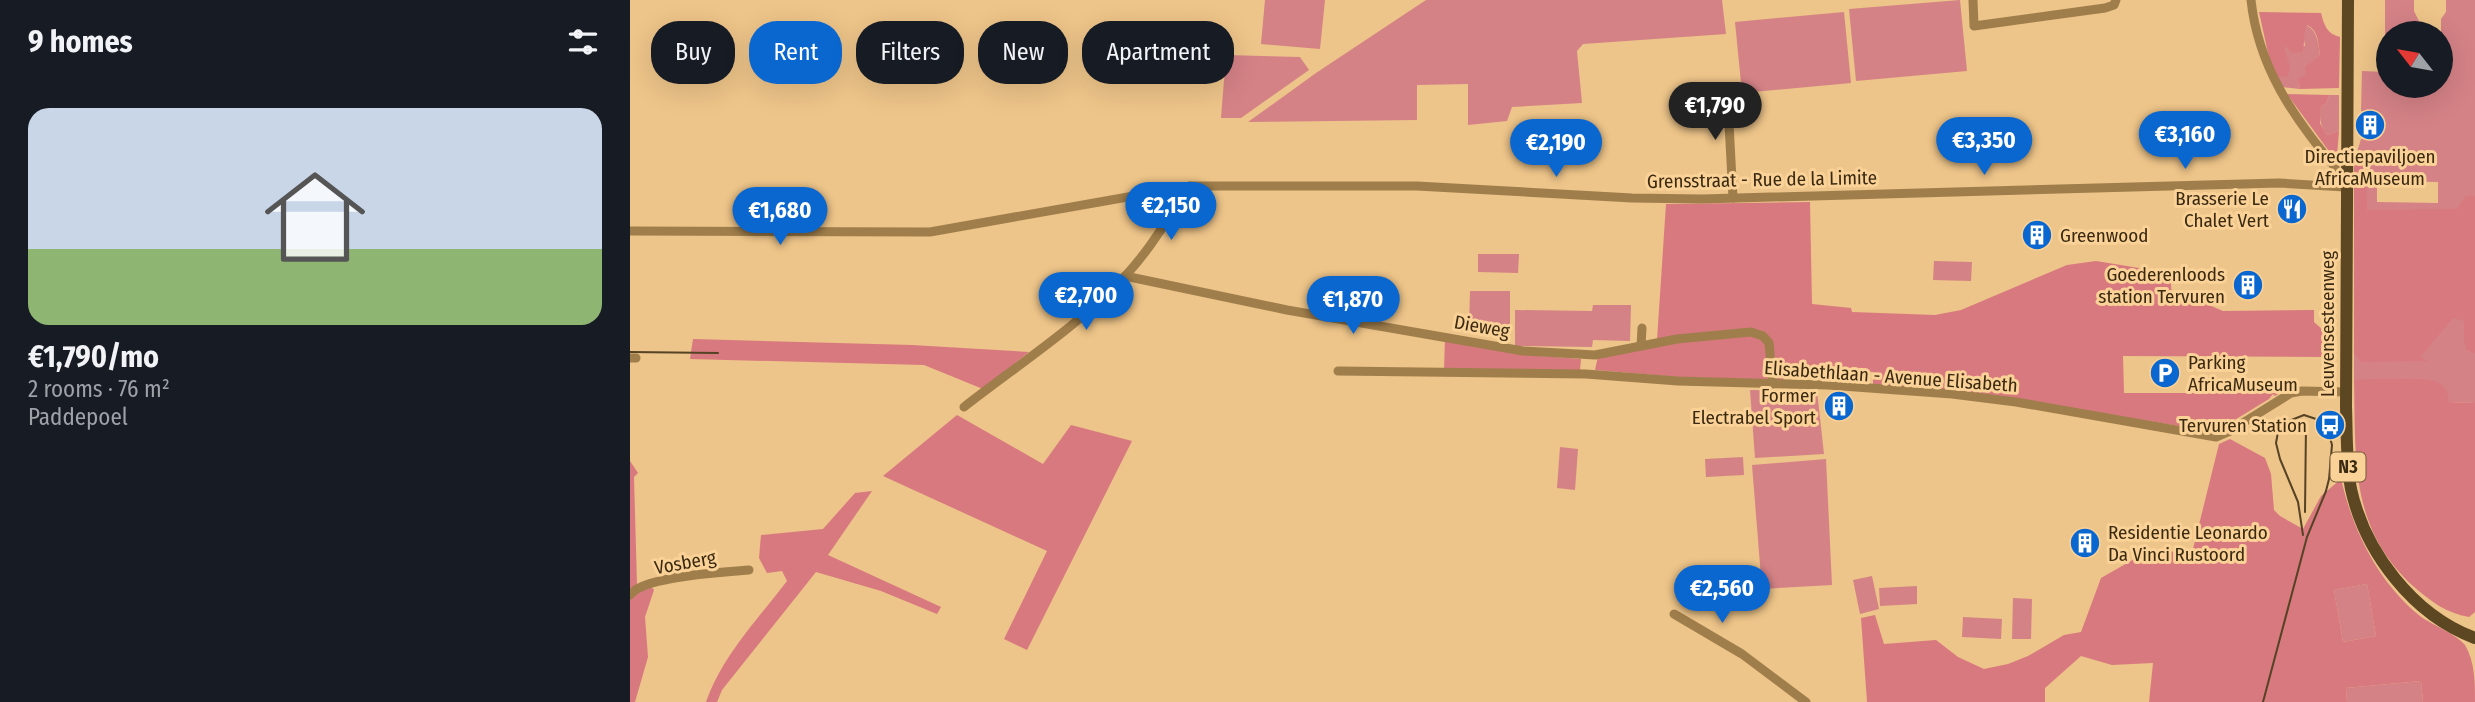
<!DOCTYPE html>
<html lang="en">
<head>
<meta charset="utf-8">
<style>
	body { margin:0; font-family:"Fira Sans Condensed",sans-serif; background:#242831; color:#f1f3f6; height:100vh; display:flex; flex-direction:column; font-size:26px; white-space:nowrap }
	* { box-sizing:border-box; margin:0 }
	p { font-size:23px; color:#9ea1a6 }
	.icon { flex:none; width:38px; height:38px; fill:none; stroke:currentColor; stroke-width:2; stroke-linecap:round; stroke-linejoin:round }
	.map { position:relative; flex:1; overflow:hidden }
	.panel { display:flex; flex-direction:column; background:#171b24; width:630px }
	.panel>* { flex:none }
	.hud { position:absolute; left:21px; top:21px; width:665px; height:63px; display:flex; gap:14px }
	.needle { width:46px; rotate:301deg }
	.buttons { position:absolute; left:1746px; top:21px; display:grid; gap:14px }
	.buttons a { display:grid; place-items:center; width:77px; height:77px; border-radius:50%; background:#171b24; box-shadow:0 7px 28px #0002; font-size:35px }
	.price { position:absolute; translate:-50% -60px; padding:0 16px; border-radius:24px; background:#0b67d0; color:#fff; font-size:23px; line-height:46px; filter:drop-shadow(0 2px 4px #0008) }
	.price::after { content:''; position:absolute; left:50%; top:42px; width:21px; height:16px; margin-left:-10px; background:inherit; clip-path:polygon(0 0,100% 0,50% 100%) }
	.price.selected { background:#222; color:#fff }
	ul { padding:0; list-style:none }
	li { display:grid; align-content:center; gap:14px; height:371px; padding:0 28px }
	li span { display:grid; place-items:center; height:217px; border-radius:21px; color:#555 }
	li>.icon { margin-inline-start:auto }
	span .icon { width:126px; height:126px; fill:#fffc; stroke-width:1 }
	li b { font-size:30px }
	h2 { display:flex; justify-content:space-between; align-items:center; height:84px; padding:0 28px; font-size:30px }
	.tag { padding:0 24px; border-radius:28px; background:#171b24; box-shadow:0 7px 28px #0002; font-size:24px; line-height:63px }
	.tag.selected { background:#0b67d0; color:#fff }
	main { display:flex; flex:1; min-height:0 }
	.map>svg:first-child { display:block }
</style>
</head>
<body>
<main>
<section class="panel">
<h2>9 homes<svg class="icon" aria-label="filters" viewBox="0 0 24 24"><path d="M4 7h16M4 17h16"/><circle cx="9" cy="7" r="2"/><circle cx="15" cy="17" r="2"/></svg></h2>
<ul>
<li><span style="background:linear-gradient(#c9d6e8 65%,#8fb573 0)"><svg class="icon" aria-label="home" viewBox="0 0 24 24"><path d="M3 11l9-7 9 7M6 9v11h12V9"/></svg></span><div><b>€1,790/mo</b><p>2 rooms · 76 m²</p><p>Paddepoel</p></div></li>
</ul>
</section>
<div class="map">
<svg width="1845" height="702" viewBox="0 0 1845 702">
	<rect width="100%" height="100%" fill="#edc489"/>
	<!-- green -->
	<g fill="#d48286" fill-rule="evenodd">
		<path d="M635,0H695L690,49L631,44Z"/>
		<path d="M796,0H1092L1096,34L953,44L947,51L952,103L882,107L877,121L838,125V84L787,85V120L618,122L686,73Z"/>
		<path d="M1330,0L1337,71L1226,81L1219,9Z"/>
		<path d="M1755,0H1784V11L1789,21V33L1755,35Z"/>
		<path d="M1816,0H1845V403L1819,402L1763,380H1724V162L1731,139H1747V112L1731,111L1732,71L1757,72L1759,86H1811V19L1816,12ZM1747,181L1808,182V203L1747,202Z"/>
		<path d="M1214,12L1221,83L1112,93L1105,22Z"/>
		<path d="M1676,25C1688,31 1688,43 1690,55L1676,67V76L1668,82L1670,89L1652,87L1647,77L1653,49L1656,45L1675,46L1673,34Z"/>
		<path d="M596,55L670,57L679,70L611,118H591Z"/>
		<path d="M1699,95H1709V131L1697,135C1690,124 1689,119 1691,106L1696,104Z"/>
		<path d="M848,254H889L888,273L848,272Z"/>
		<path d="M1304,261L1342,262L1341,281L1303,280Z"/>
		<path d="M840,291H880V329L839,328Z"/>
		<path d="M963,305H1001L1000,341L963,340L962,347L885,346V310L962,311Z"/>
		<path d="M1120,390L1187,391L1194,454L1125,458Z"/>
		<path d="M930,447L948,449L945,490L927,488Z"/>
		<path d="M1113,457L1114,475L1076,477L1075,459Z"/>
		<path d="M1196,459L1202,585L1132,589L1122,465Z"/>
		<path d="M1242,576L1249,609L1230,614L1223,580Z"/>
		<path d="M1737,584L1746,636L1713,642L1704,590Z"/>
		<path d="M1287,586V604L1250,606L1249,588Z"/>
		<path d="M1383,598L1402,599L1401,639H1382Z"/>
		<path d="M1333,617L1372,619L1371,639L1332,637Z"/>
		<path d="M1791,681L1793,702H1717L1716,688Z"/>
	</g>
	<!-- forest -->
	<g fill="#d8797f" fill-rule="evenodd">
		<path d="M1629,12L1691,13C1694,25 1697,34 1710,37L1709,88L1670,89L1668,82L1669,78L1676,75L1675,67L1690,55C1688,43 1689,31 1677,25C1672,34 1676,43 1672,52L1662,53L1656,46L1654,49L1660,66L1658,76L1647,77L1640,62Z"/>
		<path d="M1657,94L1699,95L1696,104L1691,106L1690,123L1697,135L1709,131L1707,156L1704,158Z"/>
		<path d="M1724,162H1736L1737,210L1827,209L1836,196H1845V353L1837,350L1834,341V321L1823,318L1790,357L1798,361L1731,362L1724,353Z"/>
		<path d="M1180,202L1182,304L1221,308L1222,312L1305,315L1331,310L1437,265L1466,261L1540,273L1542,296L1572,302L1593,311L1684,310V322L1693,330V357L1493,356L1494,393H1650L1645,396L1643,394L1639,399L1585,432L1507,419L1243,386V372L1201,367H1148L1154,380L1048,377L965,370L969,352L1027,340L1036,204Z"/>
		<path d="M815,338L898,355L951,359L950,370H814Z"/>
		<path d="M63,339L282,345L399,352L353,389L294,365L60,359Z"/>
		<path d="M1724,380C1742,380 1795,376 1809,383C1817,388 1818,393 1819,402L1845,403V612L1839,617C1816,613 1800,601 1783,586C1719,527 1726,459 1724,380Z"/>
		<path d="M327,415L413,464L441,425L502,441L397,650L374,639L417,551L253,476Z"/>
		<path d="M1600,439L1635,458L1641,474L1644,510L1650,516L1673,529L1691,496L1711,479C1723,531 1748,582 1790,616C1802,625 1826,634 1835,645C1845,662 1845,682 1845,702H1793L1791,681L1716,688L1717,702H1519L1523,663L1482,665L1451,656L1415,688V702H1237L1231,618L1245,615L1254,644L1306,640L1328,657L1354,669L1378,664L1398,656L1434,635L1451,632L1471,578L1520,550L1562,553L1589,444ZM1737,584L1746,636L1713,642L1704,590Z"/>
		<path d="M0,461L8,473L4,477L7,584H19L24,590L15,617L18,657L5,702H0Z"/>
		<path d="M242,491L198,555L311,607L307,614L251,591L186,572L92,690L87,702H76C92,656 128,619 157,581L152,571L137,573L129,558L131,535L193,529L225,493Z"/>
	</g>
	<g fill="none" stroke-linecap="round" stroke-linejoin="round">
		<!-- minor -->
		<g stroke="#a07e4b" stroke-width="9">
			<path d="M1343,0L1344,26L1475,8L1484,5L1486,0"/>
			<path d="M1621,0C1628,66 1663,117 1705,167"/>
			<path d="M1103,198L1098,105L1103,90"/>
			<path d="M0,231L300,232L560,186H787L1002,198L1072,199L1649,183L1715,187"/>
			<path d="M495,276L657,310L893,351L965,355L1047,339L1121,332L1133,336L1139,343L1143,384"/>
			<path d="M1011,346L1012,328"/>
			<path d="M0,358H6"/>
			<path d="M708,371L956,374L1048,381L1198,385L1322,394L1386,402L1586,437L1600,431L1661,393L1672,391L1716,392"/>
			<path d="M334,407C389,364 450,325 497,274C522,247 539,216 560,186"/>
			<path d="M0,595C13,576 95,572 119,570"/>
			<path d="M1044,614L1112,654L1176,702"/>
		</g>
		<!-- major -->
		<path stroke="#5d4622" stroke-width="12" d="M1718,0L1716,407C1717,434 1716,462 1721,489C1735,552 1783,615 1845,638"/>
		<!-- tram -->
		<g stroke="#564225" stroke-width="2">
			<path d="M0,352L88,353"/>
			<path d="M1675,512L1676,424"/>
			<path d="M1633,702L1677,537L1696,491L1699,479L1702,445L1698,430L1686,419L1674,415L1654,423L1648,432L1646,443L1650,459L1668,502L1673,535"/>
		</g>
	</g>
	<!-- icons -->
	<defs>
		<g id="building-disc" transform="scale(1.575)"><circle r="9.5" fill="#0b67d0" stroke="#fad196"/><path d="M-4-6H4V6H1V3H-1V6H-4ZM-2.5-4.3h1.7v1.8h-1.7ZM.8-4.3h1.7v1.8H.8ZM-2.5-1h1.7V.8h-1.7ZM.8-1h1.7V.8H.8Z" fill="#fff"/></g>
		<g id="restaurant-disc" transform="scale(1.575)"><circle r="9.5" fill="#0b67d0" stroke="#fad196"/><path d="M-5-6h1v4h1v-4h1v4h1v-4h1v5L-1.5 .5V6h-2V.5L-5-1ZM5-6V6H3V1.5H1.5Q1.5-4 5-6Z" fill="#fff"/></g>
		<g id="parking-disc" transform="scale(1.575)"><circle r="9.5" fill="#0b67d0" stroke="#fad196"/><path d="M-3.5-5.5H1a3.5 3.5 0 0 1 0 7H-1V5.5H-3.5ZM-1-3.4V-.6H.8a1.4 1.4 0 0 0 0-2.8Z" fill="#fff"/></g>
		<g id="bus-disc" transform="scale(1.575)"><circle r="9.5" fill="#0b67d0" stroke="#fad196"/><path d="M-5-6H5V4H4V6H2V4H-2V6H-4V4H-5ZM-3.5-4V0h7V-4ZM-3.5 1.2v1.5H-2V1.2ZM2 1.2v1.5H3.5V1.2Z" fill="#fff"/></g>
	</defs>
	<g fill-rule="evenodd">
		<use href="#building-disc" x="1740" y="125"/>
		<use href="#restaurant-disc" x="1662" y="209"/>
		<use href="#building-disc" x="1407" y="235"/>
		<use href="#building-disc" x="1618" y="285"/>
		<use href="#parking-disc" x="1535" y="373"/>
		<use href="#building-disc" x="1209" y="406"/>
		<use href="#bus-disc" x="1700" y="425"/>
		<use href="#building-disc" x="1455" y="543"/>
	</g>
	<g text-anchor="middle" stroke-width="6" stroke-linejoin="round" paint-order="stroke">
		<!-- shield labels -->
		<rect fill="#fad196" stroke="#745c3a" stroke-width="2" x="1700.5" y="452.5" width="35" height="29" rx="5"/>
		<g font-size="18" font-weight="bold" fill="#3a2a12">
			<text x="1718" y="473">N3</text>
		</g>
		<!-- poi labels -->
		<g font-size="19" fill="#3a2a12" stroke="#fad196" text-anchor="end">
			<text x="1740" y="163" text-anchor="middle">Directiepaviljoen<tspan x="1740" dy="22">AfricaMuseum</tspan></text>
			<text x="1639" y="205">Brasserie Le<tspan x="1639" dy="22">Chalet Vert</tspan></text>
			<text x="1430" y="242" text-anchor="start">Greenwood</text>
			<text x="1595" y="281">Goederenloods<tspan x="1595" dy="22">station Tervuren</tspan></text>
			<text x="1558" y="369" text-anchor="start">Parking<tspan x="1558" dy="22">AfricaMuseum</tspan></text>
			<text x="1186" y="402">Former<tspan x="1186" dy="22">Electrabel Sport</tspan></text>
			<text x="1677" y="432">Tervuren Station</text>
			<text x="1478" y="539" text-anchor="start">Residentie Leonardo<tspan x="1478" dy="22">Da Vinci Rustoord</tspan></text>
		</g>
		<!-- street labels -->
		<g font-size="19" fill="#3a2a12" stroke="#fad196">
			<text transform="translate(1132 179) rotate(-1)" y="7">Grensstraat - Rue de la Limite</text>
			<text transform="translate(1697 324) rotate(-90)" y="7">Leuvensesteenweg</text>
			<text transform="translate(852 326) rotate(10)" y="7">Dieweg</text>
			<text transform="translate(1261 376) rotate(4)" y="7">Elisabethlaan - Avenue Elisabeth</text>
			<text transform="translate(55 562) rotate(-10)" y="7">Vosberg</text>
		</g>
	</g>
</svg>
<div class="buttons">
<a><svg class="needle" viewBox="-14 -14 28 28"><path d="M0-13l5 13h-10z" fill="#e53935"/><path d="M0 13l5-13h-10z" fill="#9ea1a6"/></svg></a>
</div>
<b class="price selected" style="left:1085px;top:142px">€1,790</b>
<b class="price" style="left:1555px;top:171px">€3,160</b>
<b class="price" style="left:1354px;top:177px">€3,350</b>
<b class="price" style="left:926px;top:179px">€2,190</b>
<b class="price" style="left:541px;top:242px">€2,150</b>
<b class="price" style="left:150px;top:247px">€1,680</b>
<b class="price" style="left:456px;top:332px">€2,700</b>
<b class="price" style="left:723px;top:336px">€1,870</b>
<b class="price" style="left:1092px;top:625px">€2,560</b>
<div class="hud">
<a class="tag">Buy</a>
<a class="tag selected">Rent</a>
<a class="tag">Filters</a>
<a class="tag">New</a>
<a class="tag">Apartment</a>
</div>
</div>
</main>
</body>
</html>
